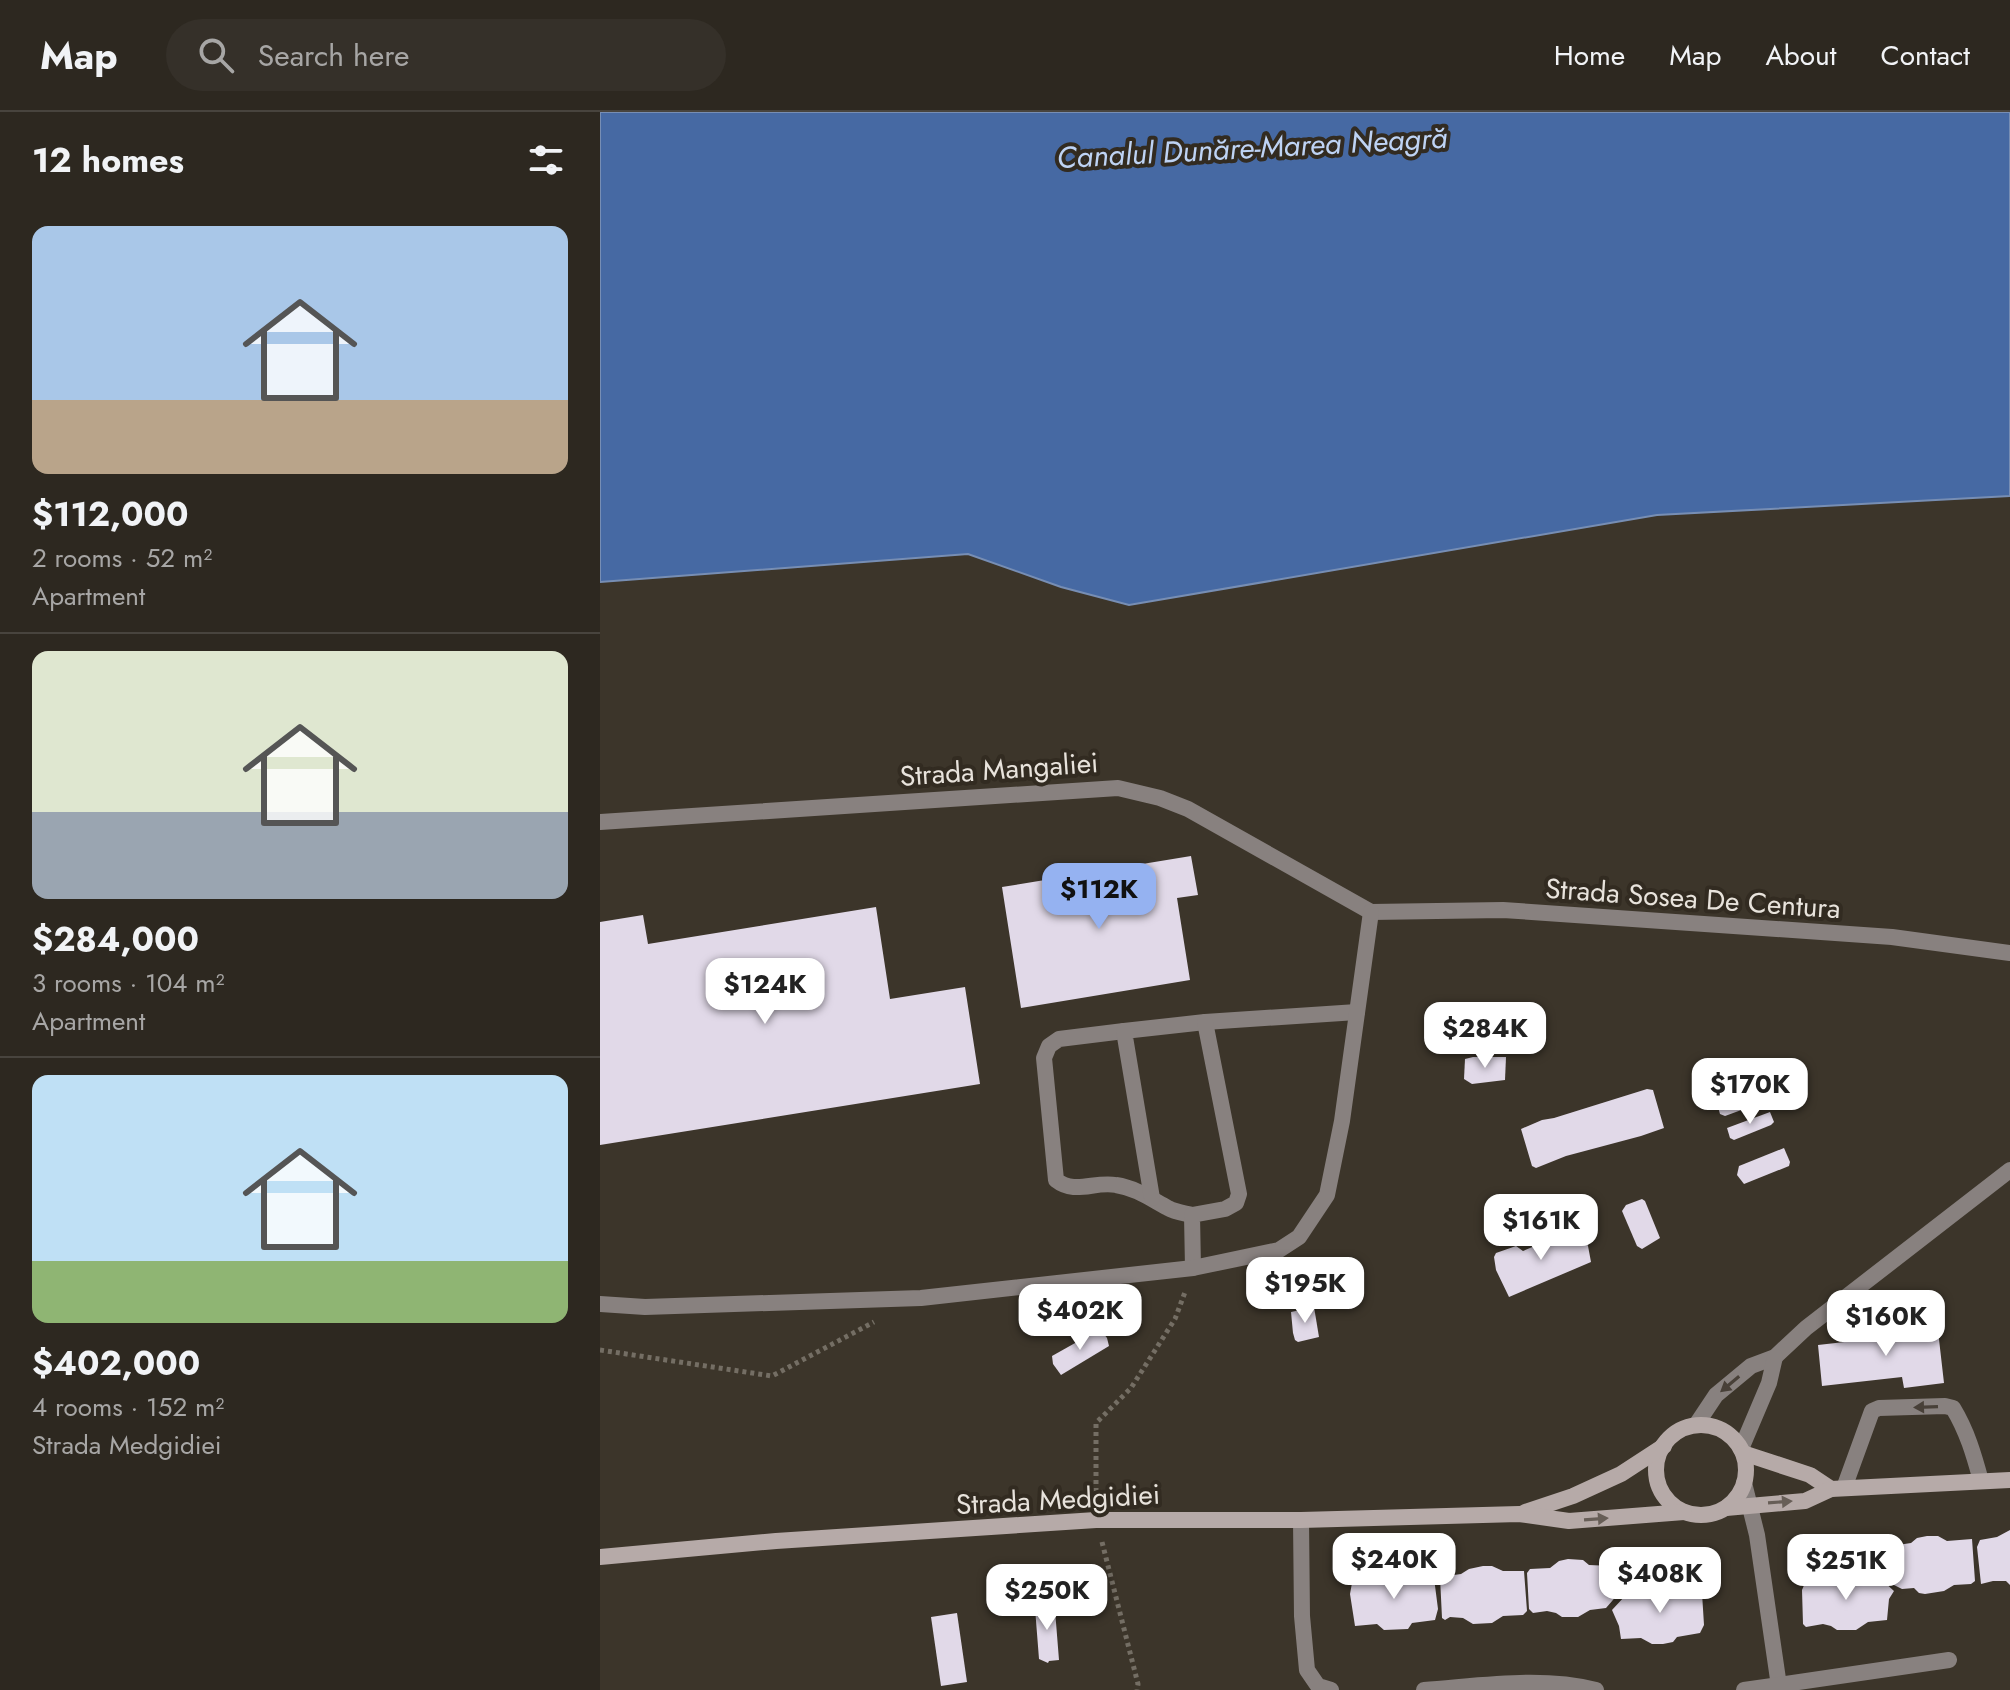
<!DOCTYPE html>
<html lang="en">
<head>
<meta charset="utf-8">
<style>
	body { margin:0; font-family:Jost,sans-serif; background:#353029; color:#f1f3f6; height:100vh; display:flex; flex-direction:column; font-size:30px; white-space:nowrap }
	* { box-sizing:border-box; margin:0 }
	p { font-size:26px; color:#a7a6a5 }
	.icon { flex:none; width:44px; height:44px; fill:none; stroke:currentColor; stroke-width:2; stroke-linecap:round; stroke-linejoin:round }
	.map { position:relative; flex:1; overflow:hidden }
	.panel { display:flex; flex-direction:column; background:#2d2820; width:600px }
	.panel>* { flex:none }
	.price { position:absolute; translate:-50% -68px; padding:0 18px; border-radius:16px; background:#fff; color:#222; font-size:26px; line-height:52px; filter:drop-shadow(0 2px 4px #0008) }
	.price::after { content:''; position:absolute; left:50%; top:48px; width:24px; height:18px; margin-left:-12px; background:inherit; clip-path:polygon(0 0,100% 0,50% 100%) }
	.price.active { background:#95b2f1; color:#111 }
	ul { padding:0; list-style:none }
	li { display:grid; align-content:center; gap:16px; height:424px; padding:0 32px }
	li+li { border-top:2px solid #48443e }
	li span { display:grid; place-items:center; height:248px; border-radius:16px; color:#555 }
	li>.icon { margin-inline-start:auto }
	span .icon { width:144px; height:144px; fill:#fffc; stroke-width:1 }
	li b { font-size:34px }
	h2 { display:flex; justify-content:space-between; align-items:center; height:96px; padding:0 32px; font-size:34px }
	header { display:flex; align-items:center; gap:48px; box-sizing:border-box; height:112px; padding:0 40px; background:#2d2820; border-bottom:2px solid #48443e }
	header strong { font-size:38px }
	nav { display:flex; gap:44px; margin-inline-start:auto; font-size:28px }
	.search { width:560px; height:72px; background:#353029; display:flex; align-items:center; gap:20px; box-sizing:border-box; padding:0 28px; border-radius:44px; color:#a7a6a5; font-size:30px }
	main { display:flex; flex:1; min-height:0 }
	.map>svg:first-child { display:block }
</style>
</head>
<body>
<header>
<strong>Map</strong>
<div class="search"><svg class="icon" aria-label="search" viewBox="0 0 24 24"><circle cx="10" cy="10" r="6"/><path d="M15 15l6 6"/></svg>Search here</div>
<nav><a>Home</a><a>Map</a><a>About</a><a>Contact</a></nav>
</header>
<main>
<section class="panel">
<h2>12 homes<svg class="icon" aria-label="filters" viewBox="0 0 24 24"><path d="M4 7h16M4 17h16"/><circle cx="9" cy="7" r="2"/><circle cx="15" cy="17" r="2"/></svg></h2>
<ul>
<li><span style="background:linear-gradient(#a9c7e8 70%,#b9a48a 0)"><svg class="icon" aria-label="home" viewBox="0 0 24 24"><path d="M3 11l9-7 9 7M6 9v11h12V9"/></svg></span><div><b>$112,000</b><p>2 rooms · 52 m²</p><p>Apartment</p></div></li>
<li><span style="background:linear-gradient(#dfe7d0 65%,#9aa5b1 0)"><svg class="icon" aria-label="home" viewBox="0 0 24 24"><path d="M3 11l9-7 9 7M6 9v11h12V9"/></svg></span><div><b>$284,000</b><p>3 rooms · 104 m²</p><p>Apartment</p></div></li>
<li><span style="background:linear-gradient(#bfe0f5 75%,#8fb573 0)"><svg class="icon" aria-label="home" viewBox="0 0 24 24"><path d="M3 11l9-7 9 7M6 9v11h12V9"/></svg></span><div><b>$402,000</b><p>4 rooms · 152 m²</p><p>Strada Medgidiei</p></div></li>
</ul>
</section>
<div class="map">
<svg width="1410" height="1578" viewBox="0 0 1410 1578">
	<rect width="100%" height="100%" fill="#3c352a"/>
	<!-- water -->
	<path fill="#4669a3" stroke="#778eb4" stroke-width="2" d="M0,0H1410V384L1057,403L529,493L461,475L368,442L0,470Z"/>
	<!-- building -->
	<g fill="#e1d9e8">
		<path d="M591,744L598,783L577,786L590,868L421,896L402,775Z"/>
		<path d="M276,795L290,887L365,875L380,972L0,1033V810L43,803L48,832Z"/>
		<path d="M873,945H906L905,968L872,972L864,967L865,947Z"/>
		<path d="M1159,966L1167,984L1166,989L1125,1004L1120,1002L1116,988L1117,981L1140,970Z"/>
		<path d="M1047,977L1053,978L1064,1016L1041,1024L966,1044L936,1056L932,1054L921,1017L942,1008L954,1006Z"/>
		<path d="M1170,1000L1174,1010L1171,1013L1134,1028L1130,1026L1127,1016Z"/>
		<path d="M1184,1036L1190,1050L1189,1054L1144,1072L1137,1063L1139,1054Z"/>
		<path d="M1042,1087L1045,1089L1060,1126L1042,1137L1037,1134L1022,1099L1026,1093Z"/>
		<path d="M975,1117L981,1118L988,1134L991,1150L909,1185L896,1158L894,1145L896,1141L916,1134L923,1139Z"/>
		<path d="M714,1195L719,1225L698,1230L695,1228L693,1221L691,1200Z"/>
		<path d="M1337,1210L1344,1271L1304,1276L1302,1265L1222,1274L1218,1233L1297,1224V1215Z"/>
		<path d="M500,1217L507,1226L509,1234L461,1263L453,1252L452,1244Z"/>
		<path d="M1410,1418V1473L1406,1469H1393L1381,1472L1377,1435L1380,1428L1397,1425Z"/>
		<path d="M1327,1424H1338L1347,1429L1372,1427L1375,1469L1371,1472L1354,1473L1344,1479L1325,1482L1319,1481L1314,1476L1302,1477L1288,1470L1284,1463L1288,1455L1287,1440L1291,1434L1311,1431L1317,1426Z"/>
		<path d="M968,1447L983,1448L989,1453L1012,1454L1014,1472L1019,1481L1006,1496L990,1498L978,1505H962L956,1501L947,1499L933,1501L929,1497L927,1461L930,1457L950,1456L959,1449Z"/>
		<path d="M883,1454H892L903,1459H924L927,1499L923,1503L903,1504L892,1511L873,1512L863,1506L850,1505L845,1508L842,1506L840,1465L861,1462L869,1457Z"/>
		<path d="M790,1460H801L809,1465L834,1466L838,1497L835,1508L812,1511L808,1517L784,1518L777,1512L755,1514L750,1482L752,1471L768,1469L780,1462Z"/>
		<path d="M1258,1461L1268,1467L1275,1466L1283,1469L1294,1479L1289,1487L1287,1508L1268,1510L1256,1518H1237L1231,1514L1223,1512L1206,1515L1203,1512L1202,1478L1205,1471L1227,1469L1236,1462Z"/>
		<path d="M1068,1474L1078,1480L1095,1479L1102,1481L1104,1513L1100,1521L1077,1525L1073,1530L1063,1532H1052L1041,1526L1021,1527L1019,1514L1012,1498L1025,1484L1042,1482L1048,1476Z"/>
		<path d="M437,1491H447L453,1493L455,1498L459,1548L449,1549L448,1551L439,1547L435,1496Z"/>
		<path d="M357,1501L367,1570L341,1574L331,1505Z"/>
	</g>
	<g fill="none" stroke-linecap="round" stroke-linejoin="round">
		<!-- path -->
		<g stroke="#746e64" stroke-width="5" stroke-dasharray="4 4" stroke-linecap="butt">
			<path d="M0,1238L172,1264L274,1210"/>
			<path d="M496,1388V1311L531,1276L575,1207L585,1180"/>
			<path d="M502,1430L538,1572L537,1578"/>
		</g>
		<!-- service -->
		<g stroke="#88817f" stroke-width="16">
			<path d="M0,710L518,676L560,686L588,697L771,800L903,798L1292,825L1410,841"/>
			<path d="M524,919L459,927L449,934L444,946L456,1068C475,1083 494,1069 516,1073C536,1076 551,1087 568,1096C575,1100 584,1101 592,1103"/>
			<path d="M552,1086L524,919L605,910L757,900"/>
			<path d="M593,1156L592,1103L625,1097L636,1091L639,1082L605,910"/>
			<path d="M0,1192L45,1195L321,1186L593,1156L679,1138L699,1125L727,1083L742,1009L771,800"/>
			<path d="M1144,1371L1157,1423L1179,1574"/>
			<path d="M1244,1376L1272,1299L1279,1296L1345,1294L1353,1296C1367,1319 1374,1343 1381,1369"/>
			<path d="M701,1408L702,1504L707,1558L718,1574L731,1578"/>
			<path d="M824,1578C880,1574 941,1564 996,1578"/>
			<path d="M1144,1578L1349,1548"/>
		</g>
		<!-- tertiary -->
		<g stroke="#88817f" stroke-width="16">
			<path d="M1096,1313L1116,1283L1151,1254L1175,1245L1206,1216L1410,1058"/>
			<path d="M1141,1337L1169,1271L1175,1245"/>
		</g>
		<!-- secondary -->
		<g stroke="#b6aaa8" stroke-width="16">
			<circle cx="1101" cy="1358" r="45"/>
			<path d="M1143,1341L1210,1363L1231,1377"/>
			<path d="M1126,1396L1205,1389L1231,1377L1410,1368"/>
			<path d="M925,1400L973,1384L1021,1362L1064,1334"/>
			<path d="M0,1445L176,1429L496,1408H701L919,1402L969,1409L1084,1400"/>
		</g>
	</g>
	<!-- one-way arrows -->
	<defs><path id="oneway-solid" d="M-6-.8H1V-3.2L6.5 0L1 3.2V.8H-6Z" transform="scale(2)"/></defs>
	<g fill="#484038">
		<use href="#oneway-solid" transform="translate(1130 1272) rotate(140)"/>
		<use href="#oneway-solid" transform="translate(1326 1295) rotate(178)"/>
	</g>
	<g fill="#675e57">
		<use href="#oneway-solid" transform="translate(1180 1390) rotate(-4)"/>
		<use href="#oneway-solid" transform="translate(996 1407) rotate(-4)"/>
	</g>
	<g text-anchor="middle" stroke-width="8" stroke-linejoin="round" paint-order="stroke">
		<!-- street labels -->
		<g font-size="28" fill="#e8e3dc" stroke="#322b21">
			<text transform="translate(399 657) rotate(-4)" y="10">Strada Mangaliei</text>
			<text transform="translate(1093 786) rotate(4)" y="10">Strada Sosea De Centura</text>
			<text transform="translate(458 1387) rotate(-3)" y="10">Strada Medgidiei</text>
		</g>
		<!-- water labels -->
		<g font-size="30" font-style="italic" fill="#bed3f4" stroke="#322b21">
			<text transform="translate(652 36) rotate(-3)" y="10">Canalul Dunăre-Marea Neagră</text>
		</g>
	</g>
</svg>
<b class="price active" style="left:499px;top:819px">$112K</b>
<b class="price" style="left:165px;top:914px">$124K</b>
<b class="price" style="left:885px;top:958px">$284K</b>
<b class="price" style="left:1150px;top:1014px">$170K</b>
<b class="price" style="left:941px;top:1150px">$161K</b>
<b class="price" style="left:705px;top:1213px">$195K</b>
<b class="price" style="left:480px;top:1240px">$402K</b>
<b class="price" style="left:1286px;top:1246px">$160K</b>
<b class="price" style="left:794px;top:1489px">$240K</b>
<b class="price" style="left:1246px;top:1490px">$251K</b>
<b class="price" style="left:1060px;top:1503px">$408K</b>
<b class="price" style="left:447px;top:1520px">$250K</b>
</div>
</main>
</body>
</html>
